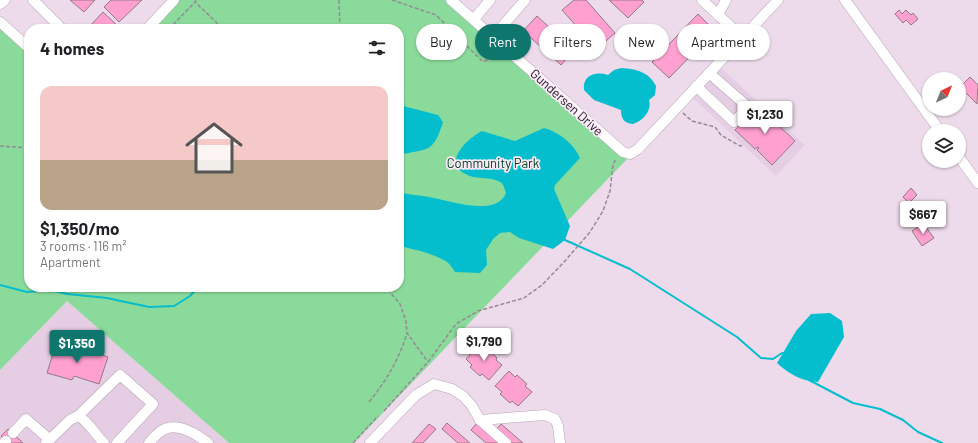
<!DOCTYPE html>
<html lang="en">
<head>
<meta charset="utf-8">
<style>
	body { margin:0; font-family:Barlow,sans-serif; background:#f2f2f2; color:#202124; height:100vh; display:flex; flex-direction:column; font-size:15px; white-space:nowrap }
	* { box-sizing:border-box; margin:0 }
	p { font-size:13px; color:#757577 }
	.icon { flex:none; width:22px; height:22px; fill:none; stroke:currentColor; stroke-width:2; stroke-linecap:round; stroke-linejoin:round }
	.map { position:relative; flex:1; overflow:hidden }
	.sheet { position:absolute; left:24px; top:24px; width:380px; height:268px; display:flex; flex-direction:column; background:#fff; border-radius:16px; box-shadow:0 1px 3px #0004 }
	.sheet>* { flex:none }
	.banner { position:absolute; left:416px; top:24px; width:380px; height:36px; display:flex; gap:8px }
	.needle { width:26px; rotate:43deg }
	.buttons { position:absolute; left:922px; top:72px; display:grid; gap:8px }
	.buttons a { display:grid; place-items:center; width:44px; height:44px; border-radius:50%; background:#fff; box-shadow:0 1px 3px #0004; font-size:20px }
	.price { position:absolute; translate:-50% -34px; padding:0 9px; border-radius:4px; background:#fff; color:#222; font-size:13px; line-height:26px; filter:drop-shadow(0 1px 2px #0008) }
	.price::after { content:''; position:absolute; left:50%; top:24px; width:12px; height:9px; margin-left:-6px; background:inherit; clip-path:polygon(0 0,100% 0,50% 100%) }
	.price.active { background:#0f766e; color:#fff }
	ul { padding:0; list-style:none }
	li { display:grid; align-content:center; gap:8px; height:212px; padding:0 16px }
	li span { display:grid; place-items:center; height:124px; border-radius:12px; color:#555 }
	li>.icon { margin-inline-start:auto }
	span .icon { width:72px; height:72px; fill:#fffc; stroke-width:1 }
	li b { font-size:17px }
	h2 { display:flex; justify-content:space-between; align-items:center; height:48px; padding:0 16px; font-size:17px }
	.pill { padding:0 14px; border-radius:18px; background:#fff; box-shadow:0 1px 3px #0004; font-size:14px; line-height:36px }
	.pill.active { background:#0f766e; color:#fff }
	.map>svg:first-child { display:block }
</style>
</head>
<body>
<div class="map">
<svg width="978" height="443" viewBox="0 0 978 443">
	<rect width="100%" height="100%" fill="#eddbeb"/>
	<!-- built -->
	<g fill="#e5cee3">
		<path d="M721,68L805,145L776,176L691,96Z"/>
		<path d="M67,301L229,443H0V370Z"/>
	</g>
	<!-- green -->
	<path fill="#8adb9b" d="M177,0H449L627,159L354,443H229L67,301L0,370V22L29,48V287H399V29H151Z"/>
	<!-- water -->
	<g fill="#04bece">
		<path d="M621,68C637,69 649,72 656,86L655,95L649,100C652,111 643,121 633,124C624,123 621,119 621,110L594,100L584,90C582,75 596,71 608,75L614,70Z"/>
		<path d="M399,105L438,115L443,122C433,154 428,148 399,155Z"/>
		<path d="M544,128C559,132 574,144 580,158L555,185L554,189L570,226L565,240L553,249L519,238L510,232L500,233L493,239L486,250L487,265L480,273L455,272C453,269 450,264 447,262C435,254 413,249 399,246V192C409,195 419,195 429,197C449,200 496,218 506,193C504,188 504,183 498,181C490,177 478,179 470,176C440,165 465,140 482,131L515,141Z"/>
		<path d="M830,313L842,321L844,337L818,382C801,381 789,374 777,363L796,331L811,314Z"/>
	</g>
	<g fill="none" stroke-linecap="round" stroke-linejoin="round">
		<!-- stream -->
		<g stroke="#04bece" stroke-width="2">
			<path d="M565,240L630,269L737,337L761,358L773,359L782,353L786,354"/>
			<path d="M0,285L27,292L51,290L67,294L107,298L149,307L174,306L190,296L198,287"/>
			<path d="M809,380L853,403L880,409L903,420L918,432L942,443"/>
		</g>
	</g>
	<!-- building -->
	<g fill="#fea0d0" stroke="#907b85">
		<path d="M70,0H95L84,12Z"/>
		<path d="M111,0H142L119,22L104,7Z"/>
		<path d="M574,0H586L615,33L597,49L562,10Z"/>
		<path d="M609,0H642L644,2L628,18Z"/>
		<path d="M899,10L902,14L906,10L911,15L913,13L918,19L911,25L906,20L903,23L895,14Z"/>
		<path d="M103,12L119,27L117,29H87Z"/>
		<path d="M698,14L715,31L669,78L652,62Z"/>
		<path d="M537,16L574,50L561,65L523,31Z"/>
		<path d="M970,77L978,85L977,104L960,87Z"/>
		<path d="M758,106L795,141L772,165L757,150L759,148L758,147L755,149L735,130Z"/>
		<path d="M911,188L917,195L909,203L903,197Z"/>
		<path d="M923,223L934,238L922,246L912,231Z"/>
		<path d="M56,344L75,349L77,346L108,357L99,384L74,376L72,380L47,373Z"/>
		<path d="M479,345L485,350L487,348L497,358L496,360L502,365L489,380L482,374L480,376L470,367L472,365L466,359Z"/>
		<path d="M509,371L515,377L517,375L527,384L525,386L532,392L518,406L512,401L510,403L500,394L502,392L495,386Z"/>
		<path d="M447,423L470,443H458L442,429Z"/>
		<path d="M477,423L499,443H486L471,430Z"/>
		<path d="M429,424L436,429L423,443H412Z"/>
		<path d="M501,424L523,443H510L496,430Z"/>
		<path d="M8,429L23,443H9L1,436Z"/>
	</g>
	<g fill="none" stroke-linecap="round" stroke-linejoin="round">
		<!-- minor casing -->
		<g stroke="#b6a5b4" stroke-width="11">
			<g id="minor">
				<path d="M33,0L62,29"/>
				<path d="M451,0L623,152L630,154L638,149L778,0"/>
				<path d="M702,0L742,37"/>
				<path d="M845,0L940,131"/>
				<path d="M0,4L5,0"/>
				<path d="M718,15L726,0"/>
				<path d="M474,19L490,0"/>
				<path d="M0,22L29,48"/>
				<path d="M147,29L174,0"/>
				<path d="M493,37L525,0"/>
				<path d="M696,86L734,122L748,107L709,73"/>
				<path d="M959,157L978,183"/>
				<path d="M78,416L120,375L153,404L117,443"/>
				<path d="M480,420L545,415L555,419L558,426L560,443"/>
				<path d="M13,433L26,419L50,440"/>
				<path d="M4,443L6,441"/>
				<path d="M46,443L70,420L78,416C89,421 95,435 104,443"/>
				<path d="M149,443C152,439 156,435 160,432C175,420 195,433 208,443"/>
				<path d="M370,443L416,395L434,384L452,389L463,396L472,406L480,420L506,443"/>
			</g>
		</g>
		<!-- path -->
		<g stroke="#968995" stroke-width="1.5" stroke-dasharray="4 2" stroke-linecap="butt">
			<path d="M196,0L195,2L216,22L220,29"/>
			<path d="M339,0L340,29"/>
			<path d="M392,0L436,15L483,62L497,55"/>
			<path d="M169,29L195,2"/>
			<path d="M683,113L692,121L715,127L721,135L738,145L741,146L743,144"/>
			<path d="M0,146L29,148"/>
			<path d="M382,287L389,291L400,304L406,321L407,333L428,362"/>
			<path d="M369,402C387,380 399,359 407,333"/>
			<path d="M384,411L428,362L456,324L478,311L524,298L542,285L565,261L590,232L603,211L610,191L613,165L616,158"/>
			<path d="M353,443L378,416"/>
		</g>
		<!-- minor -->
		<use href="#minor" stroke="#fff" stroke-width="10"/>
	</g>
	<g text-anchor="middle" stroke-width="3.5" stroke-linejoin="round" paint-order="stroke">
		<!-- street labels -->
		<g font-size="13" fill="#1e181e" stroke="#fbe9f8">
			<text transform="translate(567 102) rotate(42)" y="5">Gundersen Drive</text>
		</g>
		<!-- park labels -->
		<g font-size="13" fill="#00431a" stroke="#fbe9f8">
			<text x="493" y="168">Community Park</text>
		</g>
	</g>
</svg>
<div class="buttons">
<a><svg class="needle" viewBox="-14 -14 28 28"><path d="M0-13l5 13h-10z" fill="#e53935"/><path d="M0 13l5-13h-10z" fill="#757577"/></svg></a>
<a><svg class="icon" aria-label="layers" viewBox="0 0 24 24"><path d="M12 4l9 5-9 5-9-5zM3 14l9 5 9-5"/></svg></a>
</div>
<b class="price" style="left:765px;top:135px">$1,230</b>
<b class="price" style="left:923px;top:235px">$667</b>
<b class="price" style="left:484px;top:362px">$1,790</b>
<b class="price active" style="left:77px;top:364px">$1,350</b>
<div class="banner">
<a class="pill">Buy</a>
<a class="pill active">Rent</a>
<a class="pill">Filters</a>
<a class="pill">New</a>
<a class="pill">Apartment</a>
</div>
<section class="sheet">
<h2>4 homes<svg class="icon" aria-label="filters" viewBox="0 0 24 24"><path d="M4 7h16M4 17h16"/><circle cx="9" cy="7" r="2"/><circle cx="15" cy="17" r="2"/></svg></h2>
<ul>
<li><span style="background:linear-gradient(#f6c9c9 60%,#b9a48a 0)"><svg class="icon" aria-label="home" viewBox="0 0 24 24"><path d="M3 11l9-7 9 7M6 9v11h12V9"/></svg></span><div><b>$1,350/mo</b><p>3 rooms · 116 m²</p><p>Apartment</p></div></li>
</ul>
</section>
</div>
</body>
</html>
